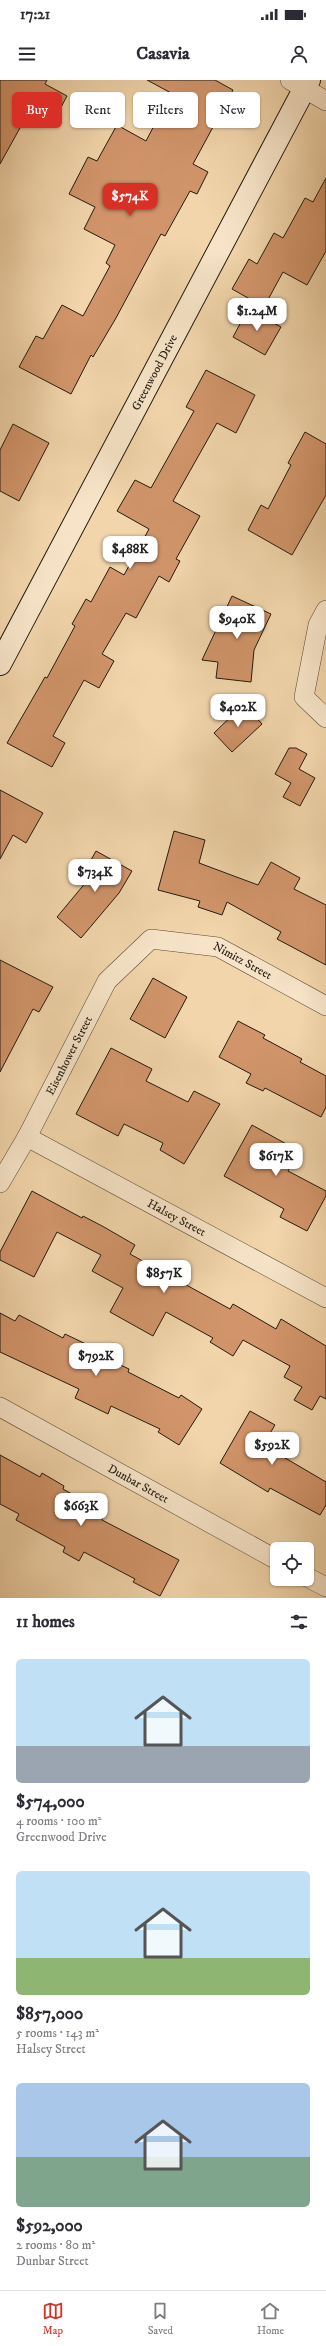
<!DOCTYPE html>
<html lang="en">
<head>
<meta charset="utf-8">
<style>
	body { margin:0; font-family:"IM FELL DW Pica",serif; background:#f2f2f3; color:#2b2b33; height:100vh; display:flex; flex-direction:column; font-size:15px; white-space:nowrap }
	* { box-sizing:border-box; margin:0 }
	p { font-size:13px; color:#7c7c81 }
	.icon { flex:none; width:22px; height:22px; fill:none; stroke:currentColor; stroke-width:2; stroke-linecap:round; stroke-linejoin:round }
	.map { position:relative; height:1518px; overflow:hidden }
	.side { display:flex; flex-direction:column; background:#fff; flex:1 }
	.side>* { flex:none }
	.banner { position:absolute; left:12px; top:12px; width:302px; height:36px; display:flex; gap:8px }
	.controls { position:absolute; left:270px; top:1462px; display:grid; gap:8px }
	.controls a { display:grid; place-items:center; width:44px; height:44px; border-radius:6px; background:#fff; box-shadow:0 1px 3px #0004; font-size:20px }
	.price { position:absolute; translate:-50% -34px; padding:0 9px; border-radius:8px; background:#fff; color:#222; font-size:13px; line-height:26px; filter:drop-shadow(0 1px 2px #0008) }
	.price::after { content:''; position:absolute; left:50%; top:24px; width:12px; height:9px; margin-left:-6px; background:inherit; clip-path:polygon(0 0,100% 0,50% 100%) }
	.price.selected { background:#d93025; color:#fff }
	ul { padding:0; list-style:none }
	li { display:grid; align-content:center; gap:8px; height:212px; padding:0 16px }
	li span { display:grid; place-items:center; height:124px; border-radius:6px; color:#555 }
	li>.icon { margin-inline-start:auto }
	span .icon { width:72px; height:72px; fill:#fffc; stroke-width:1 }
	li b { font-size:17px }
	h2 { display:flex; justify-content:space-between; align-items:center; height:48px; padding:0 16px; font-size:17px }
	.pill { padding:0 14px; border-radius:6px; background:#fff; box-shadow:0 1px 3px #0004; font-size:14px; line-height:36px }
	.pill.selected { background:#d93025; color:#fff }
	.status { display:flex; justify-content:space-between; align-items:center; height:28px; padding:0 20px; background:#fff; direction:ltr }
	.status svg { height:11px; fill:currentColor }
	header { display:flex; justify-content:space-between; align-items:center; height:52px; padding:0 16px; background:#fff; font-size:18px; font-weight:700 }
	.tab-bar { display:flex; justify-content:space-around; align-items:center; height:56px; border-top:1px solid #e1e1e2; background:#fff; font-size:11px; color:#7c7c81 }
	.tab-bar a { display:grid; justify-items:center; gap:2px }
	.tab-bar .selected { color:#d93025 }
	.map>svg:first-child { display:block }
</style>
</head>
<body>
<div class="status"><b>17:21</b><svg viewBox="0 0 49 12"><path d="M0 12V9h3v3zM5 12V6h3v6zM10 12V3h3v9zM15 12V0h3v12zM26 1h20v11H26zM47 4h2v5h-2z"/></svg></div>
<header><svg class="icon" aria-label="menu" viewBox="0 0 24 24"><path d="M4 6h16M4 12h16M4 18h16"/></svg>Casavia<svg class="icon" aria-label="person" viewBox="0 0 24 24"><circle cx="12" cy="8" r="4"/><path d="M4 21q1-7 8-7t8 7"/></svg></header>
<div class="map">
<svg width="326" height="1518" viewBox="0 0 326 1518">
	<rect width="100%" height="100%" fill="#f2d5ab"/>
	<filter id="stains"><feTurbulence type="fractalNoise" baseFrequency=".005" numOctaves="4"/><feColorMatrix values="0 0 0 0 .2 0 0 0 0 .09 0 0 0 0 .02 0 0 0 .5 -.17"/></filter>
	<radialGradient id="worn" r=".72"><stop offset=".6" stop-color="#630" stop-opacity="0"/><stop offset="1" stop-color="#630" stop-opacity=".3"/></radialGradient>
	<!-- building -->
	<g fill="#d2956b" stroke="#231a10">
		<path d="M0,0H47L45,4L67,16L59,31L36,19L0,84Z"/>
		<path d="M147,0H215L233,10L193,84L208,92L197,114L190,111L165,156L161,154L116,238L93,277L91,275L71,314L19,287L36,256L43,259L62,225L83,236L110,186L106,183L115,165L84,149L95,127L69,114L88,77L97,81L117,45L146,61L171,13Z"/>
		<path d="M326,98V171L307,205L283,192L264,227L232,209L249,179L257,184L274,153L283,158L305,118L313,122Z"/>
		<path d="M248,229L281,247L265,275L233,257Z"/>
		<path d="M206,290L255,315L236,353L217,343L173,421L200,436L176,479L180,481L169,502L159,496L136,538L126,533L102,574L114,581L99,608L84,600L53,656L65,663L52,687L7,663L45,597L47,598L75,546L72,544L86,519L91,522L110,487L124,495L149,449L117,431L135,400L151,408L194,331L186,327Z"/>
		<path d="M13,344L49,363L19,421L0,411V370Z"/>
		<path d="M305,352L326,364V415L292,475L248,450L261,425L268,429L291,385L288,383Z"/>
		<path d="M232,516L271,534L254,570L251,602L216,598L218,582L202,580Z"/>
		<path d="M244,624L262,644L232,672L214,653Z"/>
		<path d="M289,668H296L307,674L299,689L315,698L300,726L283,717L291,703L275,694Z"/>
		<path d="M0,710L43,733L26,763L13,755L0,779Z"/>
		<path d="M174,751L205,760L199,783L258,805L271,782L300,798L294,809L326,825V885L277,859L281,852L227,822L222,835L198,827L200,821L158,810Z"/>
		<path d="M96,771L132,791L119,813L81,858L57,837L87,801L81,798Z"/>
		<path d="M0,880L53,907L39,932L33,929L0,992Z"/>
		<path d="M153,898L187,917L165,958L130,939Z"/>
		<path d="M238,941L265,955L263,958L302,979L300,982L326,996V1027L321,1037L265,1008L263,1011L246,1003L251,994L219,977Z"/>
		<path d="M111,968L152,989L146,1001L188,1022L194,1011L220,1024L184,1084L160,1070L163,1063L124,1044L118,1056L76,1034Z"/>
		<path d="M252,1045L299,1071L288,1091L326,1111V1116L307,1151L280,1137L284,1129L224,1096Z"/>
		<path d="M32,1111L82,1138L83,1136L104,1147L135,1165L130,1174L230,1229L233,1224L276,1249L281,1239L326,1266V1319L320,1316L312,1330L294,1320L302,1307L284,1297L290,1286L243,1260L233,1276L210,1262L213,1258L166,1232L153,1256L110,1232L123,1208L92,1191L101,1175L57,1152L34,1197L0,1180V1172Z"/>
		<path d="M0,1233L15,1241L19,1235L63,1258L65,1254L90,1266L88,1270L129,1289L128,1292L179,1318L181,1315L202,1329L179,1365L158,1352L160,1349L111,1326L108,1334L75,1318L79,1309L0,1272Z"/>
		<path d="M250,1331L275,1345L263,1365L326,1402V1425L320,1435L270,1408L268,1412L220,1383Z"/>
		<path d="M0,1375L40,1397L42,1393L64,1406L63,1409L105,1433L102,1440L179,1480L160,1516L133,1502L135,1499L84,1472L79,1481L63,1472L65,1467L16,1440L19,1434L0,1424Z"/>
	</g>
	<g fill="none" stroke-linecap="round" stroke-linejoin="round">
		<!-- minor casing -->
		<g stroke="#574937" stroke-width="20">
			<g id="minor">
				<path d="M290,0L326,21"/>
				<path d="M326,530L318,545L304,617L326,638"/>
				<path id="s1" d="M27,1057L326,1218"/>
				<path id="s2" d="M0,1103L27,1057L107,901L151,859L218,867L326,926"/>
				<path id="s3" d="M0,1327L277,1480"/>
				<path d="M307,1497L326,1507"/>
			</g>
		</g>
		<!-- secondary casing -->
		<g stroke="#231a10" stroke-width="24">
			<g id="secondary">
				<path id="s4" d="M0,584L309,0"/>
			</g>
		</g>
		<!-- minor -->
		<use href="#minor" stroke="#f7e4c8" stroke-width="19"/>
		<!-- secondary -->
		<use href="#secondary" stroke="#f7e4c8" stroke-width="22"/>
	</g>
	<g text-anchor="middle" stroke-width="3" stroke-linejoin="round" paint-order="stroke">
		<!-- street labels -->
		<g font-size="12" fill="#231a10" stroke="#f7e4c8">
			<text dy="4" stroke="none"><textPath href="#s4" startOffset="330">Greenwood Drive</textPath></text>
			<text dy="4" stroke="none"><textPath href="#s2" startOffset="385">Nimitz Street</textPath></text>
			<text dy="4" stroke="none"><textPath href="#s2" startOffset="145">Eisenhower Street</textPath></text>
			<text dy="4" stroke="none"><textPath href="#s1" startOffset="170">Halsey Street</textPath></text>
			<text dy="4" stroke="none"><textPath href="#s3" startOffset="158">Dunbar Street</textPath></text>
		</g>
	</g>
	<rect width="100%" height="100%" filter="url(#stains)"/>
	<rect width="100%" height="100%" fill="url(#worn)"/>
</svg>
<div class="controls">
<a><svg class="icon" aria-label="locate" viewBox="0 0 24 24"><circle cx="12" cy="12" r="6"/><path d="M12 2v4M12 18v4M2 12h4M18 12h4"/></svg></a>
</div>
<b class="price selected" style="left:130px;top:137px">$574K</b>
<b class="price" style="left:257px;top:252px">$1.24M</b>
<b class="price" style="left:130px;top:490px">$488K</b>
<b class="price" style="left:237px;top:560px">$940K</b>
<b class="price" style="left:238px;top:648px">$402K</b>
<b class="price" style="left:95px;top:813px">$734K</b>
<b class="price" style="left:276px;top:1097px">$617K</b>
<b class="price" style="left:164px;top:1214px">$857K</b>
<b class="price" style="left:96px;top:1297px">$792K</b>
<b class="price" style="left:272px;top:1386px">$592K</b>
<b class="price" style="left:81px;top:1447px">$663K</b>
<div class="banner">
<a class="pill selected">Buy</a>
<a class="pill">Rent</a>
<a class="pill">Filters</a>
<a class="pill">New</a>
</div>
</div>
<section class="side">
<h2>11 homes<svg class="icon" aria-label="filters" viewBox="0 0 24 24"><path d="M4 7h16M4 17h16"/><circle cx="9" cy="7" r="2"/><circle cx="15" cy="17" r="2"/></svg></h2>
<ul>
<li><span style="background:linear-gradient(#bfe0f5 70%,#9aa5b1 0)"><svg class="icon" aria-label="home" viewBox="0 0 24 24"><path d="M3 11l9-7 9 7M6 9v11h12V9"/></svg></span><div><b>$574,000</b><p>4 rooms · 100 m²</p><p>Greenwood Drive</p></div></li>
<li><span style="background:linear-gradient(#bfe0f5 70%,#8fb573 0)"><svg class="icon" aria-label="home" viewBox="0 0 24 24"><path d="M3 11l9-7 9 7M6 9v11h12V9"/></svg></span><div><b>$857,000</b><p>5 rooms · 143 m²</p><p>Halsey Street</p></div></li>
<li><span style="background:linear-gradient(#a9c7e8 60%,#7fa58c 0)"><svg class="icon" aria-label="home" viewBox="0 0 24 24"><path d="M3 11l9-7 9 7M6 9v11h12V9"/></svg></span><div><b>$592,000</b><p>2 rooms · 80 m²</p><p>Dunbar Street</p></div></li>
</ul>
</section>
<nav class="tab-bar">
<a class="selected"><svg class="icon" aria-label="map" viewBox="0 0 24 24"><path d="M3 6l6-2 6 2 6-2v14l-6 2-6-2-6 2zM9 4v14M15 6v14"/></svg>Map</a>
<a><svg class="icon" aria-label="saved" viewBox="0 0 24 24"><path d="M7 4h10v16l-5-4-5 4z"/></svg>Saved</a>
<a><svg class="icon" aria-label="home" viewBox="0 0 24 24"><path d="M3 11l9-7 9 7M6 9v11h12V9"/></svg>Home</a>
</nav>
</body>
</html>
